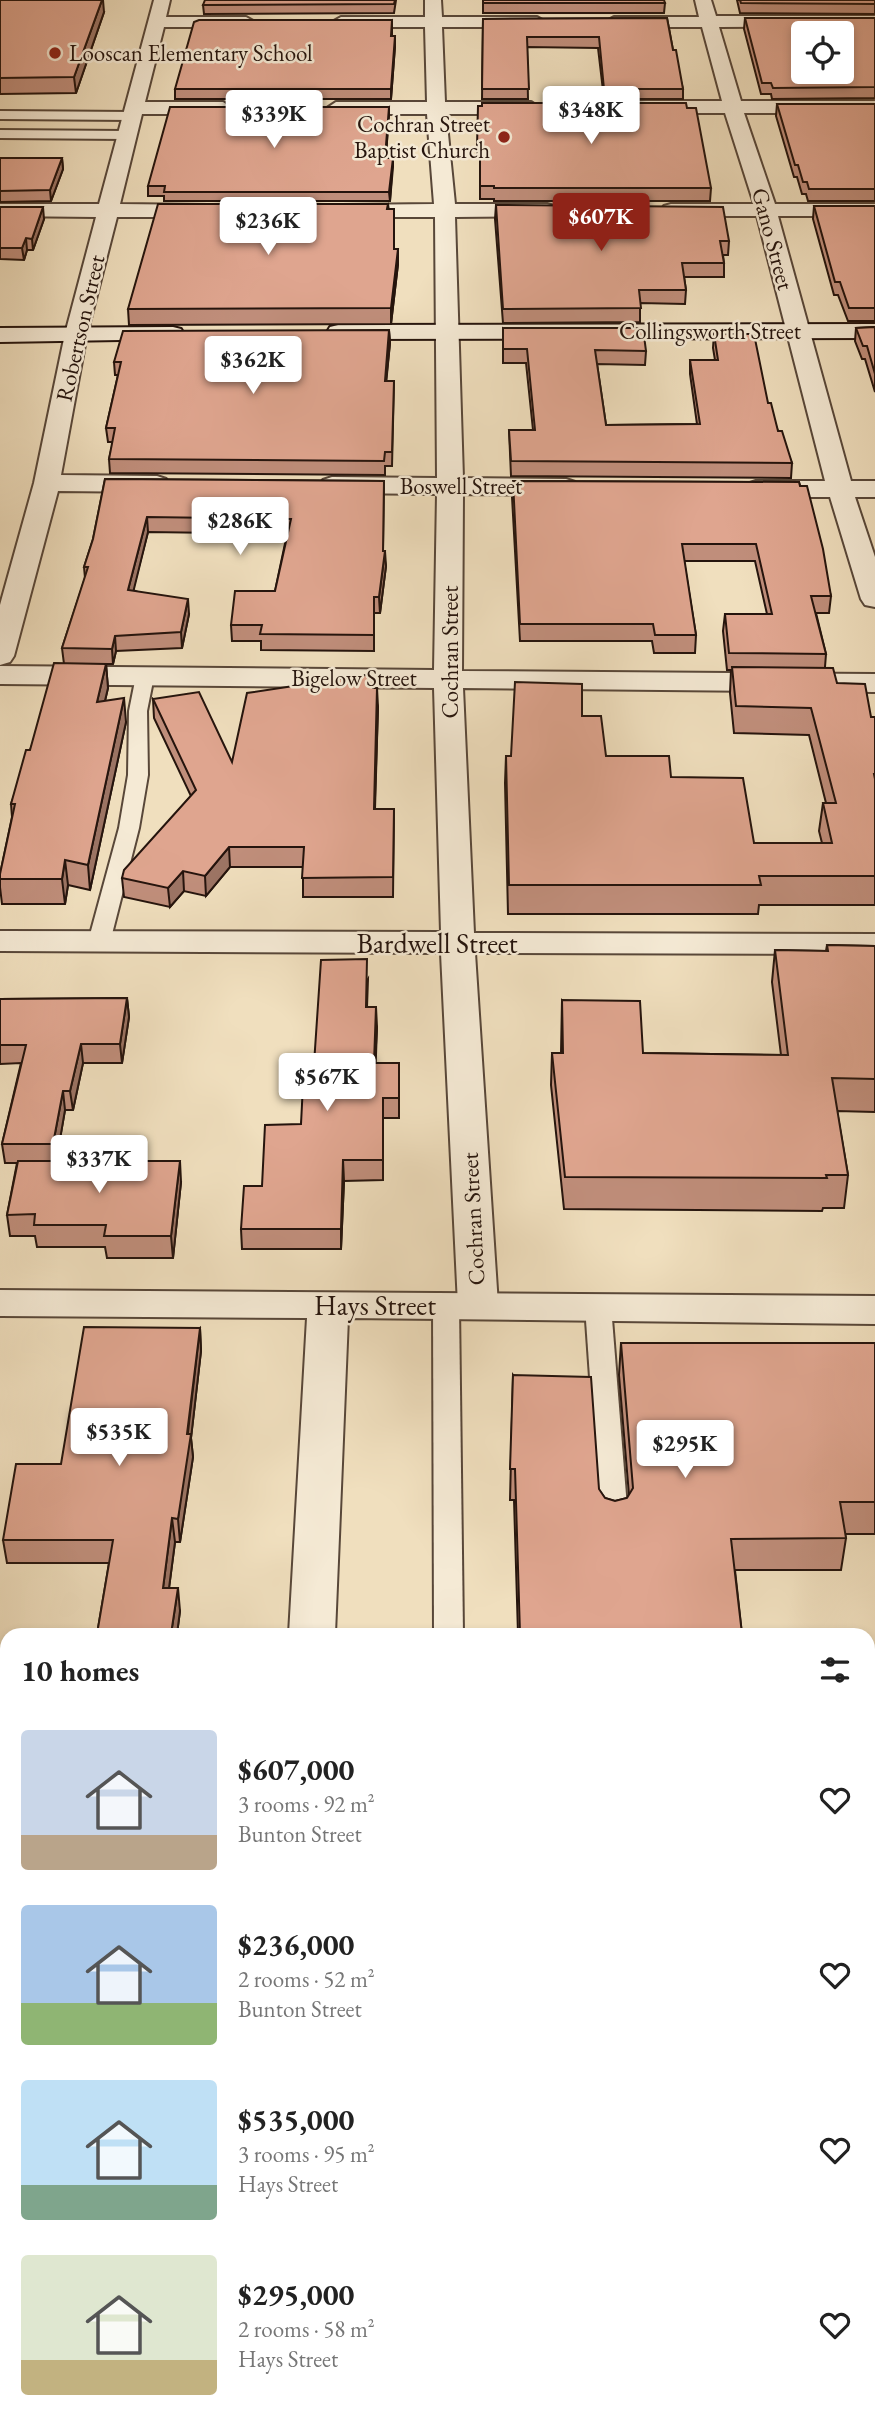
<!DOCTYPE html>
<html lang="en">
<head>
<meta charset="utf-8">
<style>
	body { margin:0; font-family:"EB Garamond",serif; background:#f6f6f6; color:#222; height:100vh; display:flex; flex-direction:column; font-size:26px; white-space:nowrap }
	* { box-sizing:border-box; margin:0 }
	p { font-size:23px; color:#767676 }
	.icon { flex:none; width:38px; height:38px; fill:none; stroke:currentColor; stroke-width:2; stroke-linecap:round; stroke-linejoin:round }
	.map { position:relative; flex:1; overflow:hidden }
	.drawer { position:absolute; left:0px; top:1628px; width:875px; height:800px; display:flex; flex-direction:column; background:#fff; border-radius:21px 21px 0 0; box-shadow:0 4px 10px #0003 }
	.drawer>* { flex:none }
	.fabs { position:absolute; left:791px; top:21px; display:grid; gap:14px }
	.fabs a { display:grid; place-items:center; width:63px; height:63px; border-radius:7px; background:#fff; box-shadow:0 4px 10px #0003; font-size:35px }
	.price { position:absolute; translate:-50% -60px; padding:0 16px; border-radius:7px; background:#fff; color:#222; font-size:23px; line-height:46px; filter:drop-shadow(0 2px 4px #0008) }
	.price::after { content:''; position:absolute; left:50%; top:42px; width:21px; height:16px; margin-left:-10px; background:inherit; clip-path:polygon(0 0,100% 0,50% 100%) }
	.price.on { background:#8f2418; color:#fff }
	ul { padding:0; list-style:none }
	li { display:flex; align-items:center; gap:21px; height:175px; padding:0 21px }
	li span { display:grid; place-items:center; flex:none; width:196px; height:140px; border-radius:7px; color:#555 }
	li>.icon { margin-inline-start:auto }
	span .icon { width:84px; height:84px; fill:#fffc; stroke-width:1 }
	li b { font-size:30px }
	h2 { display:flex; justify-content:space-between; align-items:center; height:84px; padding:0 21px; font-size:30px }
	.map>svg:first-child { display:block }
</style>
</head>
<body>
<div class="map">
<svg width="875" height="2426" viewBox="0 0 875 2426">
	<rect width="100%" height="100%" fill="#f0dfbe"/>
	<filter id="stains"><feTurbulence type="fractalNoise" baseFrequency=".00286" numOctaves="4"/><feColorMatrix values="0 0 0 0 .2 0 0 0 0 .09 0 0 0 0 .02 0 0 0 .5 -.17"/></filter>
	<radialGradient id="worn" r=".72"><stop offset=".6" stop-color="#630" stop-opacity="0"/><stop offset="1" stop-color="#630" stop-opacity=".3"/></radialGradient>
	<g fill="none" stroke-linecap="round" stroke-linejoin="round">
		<!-- service casing -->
		<g stroke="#584739" stroke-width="4">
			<g id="service">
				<path d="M0,111L132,112L138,116L132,120L0,119Z"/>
				<path d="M0,130L126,131L132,135L126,139L0,138Z"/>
				<path d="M145,670L154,676L147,711L148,775L139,828L110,942L107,947H91L88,942L119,828L128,775L129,711L136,676Z"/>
				<path d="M446,1296L455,1299L459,1305L463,1634H434L433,1305L437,1299Z"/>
				<path d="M598,1297L607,1300L611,1306L628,1520L624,1527L614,1530L604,1527L600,1520L585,1306L589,1300Z"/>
			</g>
		</g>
		<!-- minor casing -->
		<g stroke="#584739" stroke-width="4">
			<g id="minor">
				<path d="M154,0H170L166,17H246L255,22L246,27H164L145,102H223L232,108L223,114H142L120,204L208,205L215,207L218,211L215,215L208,217H117L87,334L61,475L157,476L166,479L170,484L166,489L157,492L58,491L14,656L10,662L0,665V605L34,483L65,334L96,217L0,216V204H99Z"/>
				<path d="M425,0H441L442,17H537L546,22L537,27H442L445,102H531L540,108L531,114H446L455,204H547L554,206L557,210L554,214L547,216L455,217L463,478L566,479L575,482L579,487L575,492L566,495L463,494L462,671L875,674V692L463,688L474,933L875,934V954L475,953L498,1305L492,1315L478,1318L464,1315L458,1305L441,953L0,951V931L441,932L434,688L0,684V666L434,670L437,494L332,493L323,490L319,485L323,480L332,477L437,478L435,217H342L335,215L332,211L335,207L342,205L434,204L427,114H336L327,108L336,102H427L425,27H341L332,22L341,17H425Z"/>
				<path d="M695,0H711L716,16H875V26L719,27L741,101H875V113H744L775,204H875V216H778L851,481H875V497H855L875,557V607L865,605L861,599L830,497H756L747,494L743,489L747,484L756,481H825L757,216H671L664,214L661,210L664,206L671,204H754L725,113H633L624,107L633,101H722L702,27H614L605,22L614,17H699Z"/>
				<rect x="868" y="1854" width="7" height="42"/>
			</g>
		</g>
		<!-- tertiary casing -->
		<g stroke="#584739" stroke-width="4">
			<g id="tertiary">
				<path d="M0,1290L875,1296V1324L348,1318L335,1634H289L307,1318L0,1316Z"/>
				<rect x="235" y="2420" width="60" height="6"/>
			</g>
		</g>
		<!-- secondary casing -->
		<g stroke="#25140d" stroke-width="4">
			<g id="secondary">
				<path d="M875,324V338L338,339L330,337L327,332L330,327L338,325Z"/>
				<path d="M173,327L181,329L184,334L181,339L0,342V328Z"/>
			</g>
		</g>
		<!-- service -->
		<use href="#service" fill="#f5ead5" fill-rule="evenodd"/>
		<!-- minor -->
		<use href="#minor" fill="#f5ead5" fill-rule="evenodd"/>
		<!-- tertiary -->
		<use href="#tertiary" fill="#f5ead5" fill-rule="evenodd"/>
		<!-- secondary -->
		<use href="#secondary" fill="#f5ead5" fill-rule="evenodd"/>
	</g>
	<!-- wall -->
	<g fill="#c08e7b" stroke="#25140d" stroke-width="2">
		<path d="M0,0L104,12L76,93L0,94Z"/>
		<path d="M396,0L394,13L204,14L203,5Z"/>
		<path d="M483,0L665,3L664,13H483Z"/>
		<path d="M737,0H875V14L740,13Z"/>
		<path d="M667,18L673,50L683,89V99H604L598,48L527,47L528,99H482L483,19Z"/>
		<path d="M745,18H875V98L772,99L771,94H761L744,29Z"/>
		<path d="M392,20V36L395,46L391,99H175V89Z"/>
		<path d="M777,104H875V201H808L806,194H802L797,177H794L776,116Z"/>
		<path d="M389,107L386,158H393L390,201H164V196H148V186Z"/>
		<path d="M477,147L711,188L710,201H494V199H480V159H477Z"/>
		<path d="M0,158H62L63,169L51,201L0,202Z"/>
		<path d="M388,204L394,249H398V264L391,324L129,325L128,309Z"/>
		<path d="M496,205L729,241L728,255H723L724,263V277H684L686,290L685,304L640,303V322L503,323L495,219Z"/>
		<path d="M814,206H875V321H848L838,295H834L813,219Z"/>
		<path d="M0,207L44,219L33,250H27L24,260L0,259Z"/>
		<path d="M875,327V392L865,359H862L855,341L856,328Z"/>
		<path d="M503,328L646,351L645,365L597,364L606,425L697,424L690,374V360H715L713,348L714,334L768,403L778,431L792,463L791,478L511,476L509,430H533L526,363H503Z"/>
		<path d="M389,330L390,343L386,381H394L392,466H385V475L110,473L109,459L113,442H108L106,428L118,375H115L114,362Z"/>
		<path d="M105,479L384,481L383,551L386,566L380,613H374V651L261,650V641H232L231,625L275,591L287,534L148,532L133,590L189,614L182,648L116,651L113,664H106L108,688L105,701L126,722L90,890L68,885L65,904H2L0,887V874L12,817L11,804L30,750L64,664L62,648L85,578L84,567L93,539Z"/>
		<path d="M513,481L799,482L831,596L829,613H816L826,654L825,667L837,683L871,717H875V905H759L758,914H508L505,783L506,756H511L582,716L606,756L671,777L754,843H822L819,831L823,803H826L809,735L734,733L730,693L731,670H727L723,631L725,614H767L755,561H684L696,635L695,653H654L652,641H520L512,497Z"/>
		<path d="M373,688L378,707L375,809H394L393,897H303V867H230L206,896L184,891L170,907L124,897L122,878L191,796L154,718L153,699L232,762Z"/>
		<path d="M827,945L875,946V1112L837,1111L848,1175L844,1208H823L822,1211L564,1209L551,1085L552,1053H561L562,1000L643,1053L781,1055L772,982L775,950L826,951Z"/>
		<path d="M368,979L367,1007L377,1027L375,1063H399V1118H383V1180L344,1181L341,1249H242L241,1229L262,1186L301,1124L314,1064Z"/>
		<path d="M127,998L129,1017L122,1063H83L73,1110H65L56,1161L181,1182L173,1258H107L105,1247H37L35,1236H10L7,1215L17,1163H5L2,1144L21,1063L0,1064V999Z"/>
		<path d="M200,1328L201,1351L191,1438L193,1457L180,1542H175L169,1588L180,1611L177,1634H97L109,1563H7L3,1540L61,1464Z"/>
		<path d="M621,1343H875V1534H845L846,1538L841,1570H735L742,1634H518L514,1500H510L513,1375L605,1498L615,1501L627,1498L629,1495L619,1375Z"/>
		<path d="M0,1808H7V2052L0,2053Z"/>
	</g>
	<!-- shaded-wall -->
	<g fill="#9c7464" stroke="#25140d" stroke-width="2">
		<path d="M102,0H103L104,12L76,93L74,77Z"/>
		<path d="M395,36V46L391,99V89Z"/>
		<path d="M389,107V116L385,167V158Z"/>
		<path d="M62,158L63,169L51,201L50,190Z"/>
		<path d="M393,158V167L390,201L389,192Z"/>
		<path d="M43,207L44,219L33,250L32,239Z"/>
		<path d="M26,238L27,250L24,260L22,248Z"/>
		<path d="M398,249V264L391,324V308Z"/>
		<path d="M389,330L390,343L385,395V381Z"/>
		<path d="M147,517L148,532L130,605L128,590Z"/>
		<path d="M385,551L386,566L380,613L379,597Z"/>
		<path d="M188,599L189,614L182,648L181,632Z"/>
		<path d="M115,636L116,651L113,664L112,649Z"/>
		<path d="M106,664L108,688L99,726L97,702Z"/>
		<path d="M377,688L378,707L374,828V809Z"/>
		<path d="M124,698L126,722L90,890L88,865Z"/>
		<path d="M229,847L230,867L206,896L205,876Z"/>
		<path d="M65,860L68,885L65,904L62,879Z"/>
		<path d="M183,871L184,891L170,907L168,888Z"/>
		<path d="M127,998L129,1017L122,1063L120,1044Z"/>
		<path d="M376,1007L377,1027L375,1083L374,1063Z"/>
		<path d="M81,1044L83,1063L73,1110L70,1091Z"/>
		<path d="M63,1091L65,1110L56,1163L53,1144Z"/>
		<path d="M343,1160L344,1181L341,1249V1229Z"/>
		<path d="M180,1161L181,1182L173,1258L171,1236Z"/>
		<path d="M200,1328L201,1351L191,1438L193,1457L180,1542L178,1519Z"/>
		<path d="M172,1518L175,1542L166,1611L163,1588Z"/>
		<path d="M178,1588L180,1611L177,1634H171Z"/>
		<path d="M86,2420H93L92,2426H86Z"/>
	</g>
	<!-- building -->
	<g fill="#dfa58f" stroke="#25140d" stroke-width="2" fill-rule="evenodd">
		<path d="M0,0H102L74,77L0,78Z"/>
		<path d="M205,0H395L394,4L203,5Z"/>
		<path d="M483,0H664L665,3H483Z"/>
		<path d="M740,0H875V4L741,3Z"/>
		<path d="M667,18L673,50H676L683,89H604L599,37H527L529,89H482L483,19Z"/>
		<path d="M745,18H875V87L773,88L771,83H762ZM803,33H842V72H803Z"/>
		<path d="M199,20H392L391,36H395L391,89H175L194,22Z"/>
		<path d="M482,103H686L687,108H696L711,188H494V186H480V147H477L478,106H482Z"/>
		<path d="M777,104H875V189H809L807,182H803L798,165H795Z"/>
		<path d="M170,107H389L385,158H393L389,192H164L165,186H148Z"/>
		<path d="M0,158H62L50,190L0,191Z"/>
		<path d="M158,204H388L387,209H394V249H398L391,308L128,309Z"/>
		<path d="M496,205L723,207L729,241H720L724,263H682L686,290H639L641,308L503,309Z"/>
		<path d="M814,206H875V308H849L840,282H835Z"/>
		<path d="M0,207H43L32,239L26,238L22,248H0Z"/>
		<path d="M875,327V374L867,346H863L856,328Z"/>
		<path d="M503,328H643L646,351L595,350L606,425L700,424L690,360H718L714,334H754L768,403H771L778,431H782L792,463L511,461L509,430H535L527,349H503Z"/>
		<path d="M389,330L385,381H394L392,452H385L384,461L109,459L115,428H106L121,362H114L123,331Z"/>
		<path d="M105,479L384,481L383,551H385L379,597H374V635L260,634L262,625H231L235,591H275L291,519L147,517L128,590L188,599L181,632L115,636L112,649L62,648L88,567H84L93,539Z"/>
		<path d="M513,481L799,482L800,486H807L823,549L831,596H811L826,654L729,653L725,614H772L756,544H682L696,635H655L653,624H520Z"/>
		<path d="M54,663L106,664L97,702L124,698L88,865L65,860L62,879H0V874L15,804H11L26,750H30Z"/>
		<path d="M732,667L833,668L837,683L865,684L871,717H875V774H874L875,779V876H759L761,885H509L506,756H511L515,682L582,684V716H601L606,756H669L671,777L743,778L754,843H832L823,803H836L811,708L736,706Z"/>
		<path d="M373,674V688H377L374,809H394L393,877L302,878L304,847H229L205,876L183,871L168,888L122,878L124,870L196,790L153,699L199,692L232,762L247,693Z"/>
		<path d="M827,945L875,946V1079L832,1078L848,1175H826L827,1178L565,1177L552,1053H563L562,1000L640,1001L643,1053L788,1055L775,950L828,951Z"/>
		<path d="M367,959L366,1007H376L374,1063H399V1098H383V1160H343L341,1229H241L244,1186H262L265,1125L301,1124L304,1064H314L321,960Z"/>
		<path d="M127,998L120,1044H81L70,1091H63L53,1144H2L26,1045H0V999Z"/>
		<path d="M18,1161H180L171,1236H104L106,1225H34L35,1214L7,1215Z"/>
		<path d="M84,1327L200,1328L187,1434H191L178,1519L172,1518L163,1588H178L171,1634H97L113,1540H3L16,1464H61Z"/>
		<path d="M621,1343H875V1502H840L846,1538L731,1539L742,1634H520L515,1469H510L513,1375L591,1377L599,1489L605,1498L615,1501L627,1498L633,1488Z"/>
		<rect x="0" y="1808" width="7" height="222"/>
		<path d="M7,2239V2420H86V2426H0V2278Z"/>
	</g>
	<!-- markers -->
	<g fill="#8f2418" stroke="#f5ead5" stroke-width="2.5">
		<circle cx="55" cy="53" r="7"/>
		<circle cx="504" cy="137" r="7"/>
	</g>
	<g text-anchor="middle" stroke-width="5" stroke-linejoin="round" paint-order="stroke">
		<!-- far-poi labels -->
		<g font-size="23" fill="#25140d" stroke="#f5ead5" text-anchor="start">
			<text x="69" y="61">Looscan Elementary School</text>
			<text x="490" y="132" text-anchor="end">Cochran Street<tspan x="490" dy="26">Baptist Church</tspan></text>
		</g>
		<!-- far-street labels -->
		<g font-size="23" fill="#25140d" stroke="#f5ead5">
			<text transform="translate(773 239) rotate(75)" y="8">Gano Street</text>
			<text transform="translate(80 328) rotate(-77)" y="8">Robertson Street</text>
			<text x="710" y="339">Collingsworth Street</text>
			<text x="461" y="494">Boswell Street</text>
			<text transform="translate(450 652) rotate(-90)" y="8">Cochran Street</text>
			<text x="354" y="686">Bigelow Street</text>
			<text transform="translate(473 1219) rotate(-93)" y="8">Cochran Street</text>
		</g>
		<!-- street labels -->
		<g font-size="28" fill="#25140d" stroke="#f5ead5">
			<text x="437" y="953">Bardwell Street</text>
			<text x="375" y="1315">Hays Street</text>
		</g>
	</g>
	<rect width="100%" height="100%" filter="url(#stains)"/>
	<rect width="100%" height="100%" fill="url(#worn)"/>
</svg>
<div class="fabs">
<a><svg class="icon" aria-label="locate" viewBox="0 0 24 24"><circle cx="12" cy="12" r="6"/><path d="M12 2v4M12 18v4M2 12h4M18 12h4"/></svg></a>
</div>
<b class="price" style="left:591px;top:146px">$348K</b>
<b class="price" style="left:274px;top:150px">$339K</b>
<b class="price on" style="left:601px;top:253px">$607K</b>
<b class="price" style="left:268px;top:257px">$236K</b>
<b class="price" style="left:253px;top:396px">$362K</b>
<b class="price" style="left:240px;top:557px">$286K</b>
<b class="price" style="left:327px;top:1113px">$567K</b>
<b class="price" style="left:99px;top:1195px">$337K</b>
<b class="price" style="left:119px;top:1468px">$535K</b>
<b class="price" style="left:685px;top:1480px">$295K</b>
<section class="drawer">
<h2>10 homes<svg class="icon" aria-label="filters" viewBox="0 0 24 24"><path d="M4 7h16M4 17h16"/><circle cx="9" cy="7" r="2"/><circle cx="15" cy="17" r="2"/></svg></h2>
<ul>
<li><span style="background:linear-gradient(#c9d6e8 75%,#b9a48a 0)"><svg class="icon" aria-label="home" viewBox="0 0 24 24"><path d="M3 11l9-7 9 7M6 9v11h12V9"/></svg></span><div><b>$607,000</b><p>3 rooms · 92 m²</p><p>Bunton Street</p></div><svg class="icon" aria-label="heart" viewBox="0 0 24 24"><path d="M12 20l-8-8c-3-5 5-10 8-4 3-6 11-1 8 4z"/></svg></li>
<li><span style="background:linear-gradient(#a9c7e8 70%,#8fb573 0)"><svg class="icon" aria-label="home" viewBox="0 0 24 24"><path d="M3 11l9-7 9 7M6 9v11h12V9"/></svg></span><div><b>$236,000</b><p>2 rooms · 52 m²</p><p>Bunton Street</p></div><svg class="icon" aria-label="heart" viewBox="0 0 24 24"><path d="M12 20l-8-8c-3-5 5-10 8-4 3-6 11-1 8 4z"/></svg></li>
<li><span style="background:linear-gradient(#bfe0f5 75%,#7fa58c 0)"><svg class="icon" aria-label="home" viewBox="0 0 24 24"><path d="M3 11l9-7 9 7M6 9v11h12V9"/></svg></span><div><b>$535,000</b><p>3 rooms · 95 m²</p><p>Hays Street</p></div><svg class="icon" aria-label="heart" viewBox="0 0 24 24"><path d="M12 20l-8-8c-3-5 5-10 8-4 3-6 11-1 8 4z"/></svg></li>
<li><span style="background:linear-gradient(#dfe7d0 75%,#c2b280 0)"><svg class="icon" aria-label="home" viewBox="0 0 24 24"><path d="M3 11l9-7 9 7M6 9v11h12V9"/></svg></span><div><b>$295,000</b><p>2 rooms · 58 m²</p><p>Hays Street</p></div><svg class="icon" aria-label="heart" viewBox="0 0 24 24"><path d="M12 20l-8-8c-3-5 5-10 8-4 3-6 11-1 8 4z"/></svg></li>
</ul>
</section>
</div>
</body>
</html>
